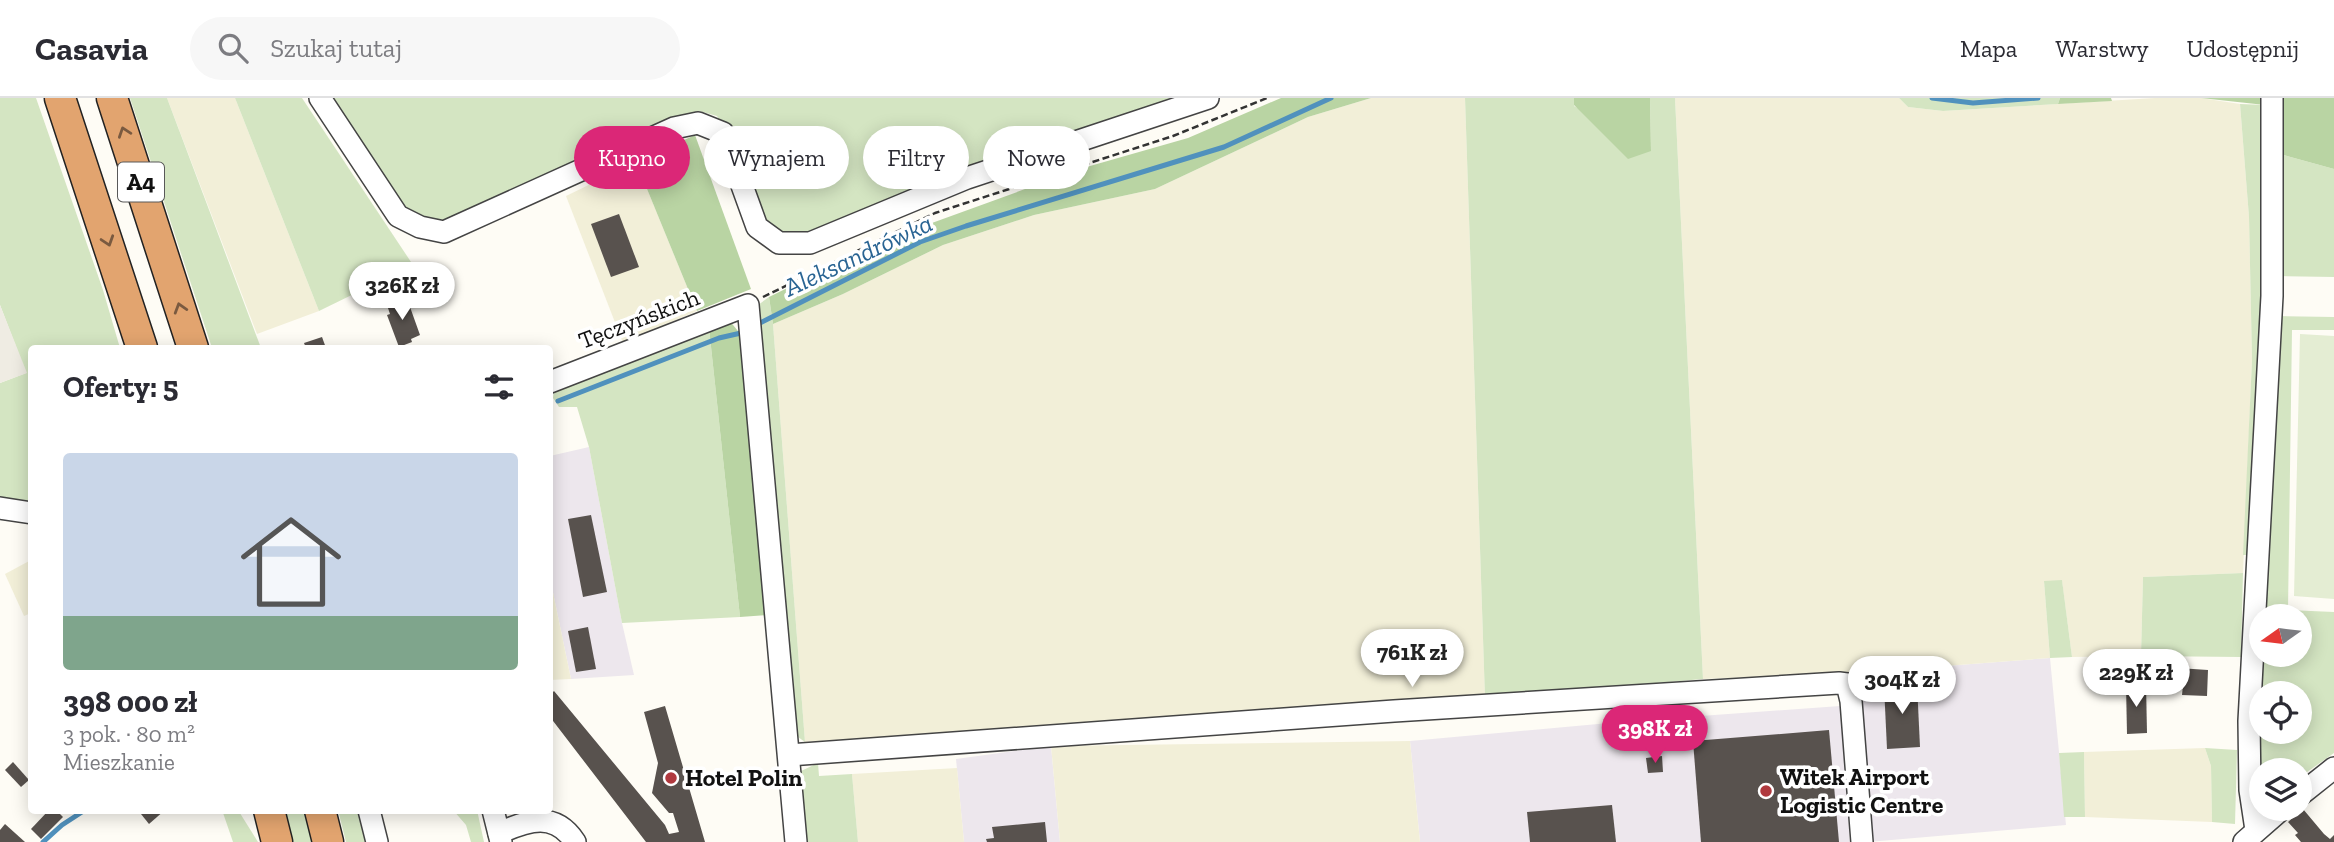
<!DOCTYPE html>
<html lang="pl">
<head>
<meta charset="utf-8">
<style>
	body { margin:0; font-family:"Zilla Slab",serif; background:#f7f7f7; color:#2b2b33; height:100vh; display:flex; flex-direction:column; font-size:26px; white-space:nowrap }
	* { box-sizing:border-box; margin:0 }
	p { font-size:23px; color:#7c7c81 }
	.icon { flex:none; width:38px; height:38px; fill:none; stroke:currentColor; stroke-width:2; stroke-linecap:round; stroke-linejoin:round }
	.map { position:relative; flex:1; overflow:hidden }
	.details { position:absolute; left:28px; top:247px; width:525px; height:469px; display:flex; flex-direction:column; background:#fff; border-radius:7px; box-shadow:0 4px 18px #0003 }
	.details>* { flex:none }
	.hud { position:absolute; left:574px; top:28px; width:665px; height:63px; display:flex; gap:14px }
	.needle { width:46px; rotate:256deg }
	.tools { position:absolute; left:2249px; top:506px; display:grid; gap:14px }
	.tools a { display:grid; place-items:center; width:63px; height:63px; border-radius:50%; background:#fff; box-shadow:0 4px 18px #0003; font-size:35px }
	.price { position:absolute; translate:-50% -60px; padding:0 16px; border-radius:24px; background:#fff; color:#222; font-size:23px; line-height:46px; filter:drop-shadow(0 2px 4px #0008) }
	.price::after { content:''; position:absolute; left:50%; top:42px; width:21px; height:16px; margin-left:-10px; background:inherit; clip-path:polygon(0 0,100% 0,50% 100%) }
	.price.selected { background:#db2777; color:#fff }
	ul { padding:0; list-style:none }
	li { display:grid; align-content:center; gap:14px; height:371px; padding:0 35px }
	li+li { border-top:2px solid #e1e1e2 }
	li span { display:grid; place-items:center; height:217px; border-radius:7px; color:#555 }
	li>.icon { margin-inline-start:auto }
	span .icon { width:126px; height:126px; fill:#fffc; stroke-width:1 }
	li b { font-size:30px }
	h2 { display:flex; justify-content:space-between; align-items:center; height:84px; padding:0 35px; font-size:30px }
	.chip { padding:0 24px; border-radius:32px; background:#fff; box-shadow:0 4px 18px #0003; font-size:24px; line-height:63px }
	.chip.selected { background:#db2777; color:#fff }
	header { display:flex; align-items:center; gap:42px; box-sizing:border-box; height:98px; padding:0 35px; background:#fff; border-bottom:2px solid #e1e1e2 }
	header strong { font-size:33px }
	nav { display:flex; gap:38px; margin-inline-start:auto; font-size:24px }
	.search { width:490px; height:63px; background:#f7f7f7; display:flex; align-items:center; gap:18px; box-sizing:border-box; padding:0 24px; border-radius:38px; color:#7c7c81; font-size:26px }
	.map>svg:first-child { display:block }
</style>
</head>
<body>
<header>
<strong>Casavia</strong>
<div class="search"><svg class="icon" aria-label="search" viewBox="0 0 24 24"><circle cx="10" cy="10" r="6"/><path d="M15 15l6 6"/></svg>Szukaj tutaj</div>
<nav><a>Mapa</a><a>Warstwy</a><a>Udostępnij</a></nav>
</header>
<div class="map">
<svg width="2334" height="744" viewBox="0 0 2334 744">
	<rect width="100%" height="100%" fill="#fefcf5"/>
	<!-- industrial -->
	<g fill="#ede7ed">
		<path d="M589,349L622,525L634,577L571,581L550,480V358Z"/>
		<path d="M2050,560L2066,727L1868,744L1853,575Z"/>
		<path d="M1840,608L1850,744H1420L1410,643L1631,623Z"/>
		<path d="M1051,648L1060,744H964L956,661Z"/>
	</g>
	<!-- farmland -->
	<g fill="#f2efd8">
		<path d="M167,0H235L319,213L257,236Z"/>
		<path d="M1371,0H1465L1485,600L805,644L773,226L843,196L943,147L1034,117L1155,91L1308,19Z"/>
		<path d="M1675,0H1899L1908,9L1943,13L2155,0H2201L2240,6L2249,119L2252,262L2243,475L2143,479L2141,558L2072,559L2062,483H2044L2050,560L1853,575L1703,581Z"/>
		<path d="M636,64L697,213L623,245L566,98Z"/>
		<path d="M31,462V515L24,518L5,476Z"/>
		<path d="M550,480L571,581L550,582Z"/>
		<path d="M1410,643L1420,744H1060L1051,648Z"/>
		<path d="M2205,650L2211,668L2212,724L2085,719L2084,654Z"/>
		<path d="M957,670L964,744H858L852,676Z"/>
	</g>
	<!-- green -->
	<g fill="#d4e5c2" fill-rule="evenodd">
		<path d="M0,0H36L103,192L120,250H32L31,406L0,399V285L26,275L0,207Z"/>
		<path d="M130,0H167L261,250H212Z"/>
		<path d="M235,0H302L413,167L319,213Z"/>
		<path d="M326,0H1194L800,141L776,135L759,114L741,60L717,18L699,13L446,126L424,125L397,108Z"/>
		<path d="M1465,0H1574V8L1651,52L1650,0H1675L1703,581L1485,600Z"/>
		<path d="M1899,0H2060L2058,6L1943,13L1908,9Z"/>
		<path d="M2240,6L2265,7L2266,88L2249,457H2243L2252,262L2249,119Z"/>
		<path d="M2280,56L2334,71V179L2277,178Z"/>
		<path d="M769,199L773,226L805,644L798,639L794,626L758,207Z"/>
		<path d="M2278,218L2334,219V232H2292L2288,512L2334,514V655L2300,679V672H2261V686L2255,630L2261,556H2300V518H2263ZM2261,595H2300V634H2261Z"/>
		<path d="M709,230L740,519L622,525L589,349L577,309H559L553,300L554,292Z"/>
		<path d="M2243,475L2241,559L2141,558L2143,479Z"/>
		<path d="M2062,482L2072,559L2050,560L2044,483Z"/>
		<path d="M2205,650L2237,652L2235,726L2212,724L2211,668Z"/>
		<path d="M2084,654L2085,719H2064L2059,655Z"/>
		<path d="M818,665L819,678L852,676L858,744H806L799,674Z"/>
		<path d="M222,712H238L258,744H233Z"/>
		<path d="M279,712H305L313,744H287Z"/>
		<path d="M338,712H363L370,744H346Z"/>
		<path d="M453,712H477L484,744H471L466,727Z"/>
	</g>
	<!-- forest -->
	<g fill="#b9d4a3">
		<path d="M1281,0H1371L1308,19L1155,91L1034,117L943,147L843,196L773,226L769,199L885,142L1083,70L1188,40Z"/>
		<path d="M1574,0H1650L1651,53L1628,61L1574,7Z"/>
		<path d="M2060,0H2111L2112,3L2058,6Z"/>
		<path d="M2201,0H2265V7Z"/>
		<path d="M2281,0H2334V71L2280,56Z"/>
		<path d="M695,37L751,191L697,213L636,64Z"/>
		<path d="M729,222L746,243L768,517L740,519L709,230Z"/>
	</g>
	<!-- pitch -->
	<path fill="#e4edd3" d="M2300,236L2334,238V501L2294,498Z"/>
	<!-- plaza -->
	<path fill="#efece3" d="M0,207L27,275L0,285Z"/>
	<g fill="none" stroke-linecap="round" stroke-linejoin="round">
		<!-- stream -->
		<g stroke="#5091bd" stroke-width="5">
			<path d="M1932,0L1973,5L2038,0"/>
			<path d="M758,226L920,144L966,128L1224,49L1331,0"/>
			<path d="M558,303L719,240L741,235"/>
			<path d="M43,744L62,727L85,712"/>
		</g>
	</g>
	<!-- building -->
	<g fill="#58524e">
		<path d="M619,116L639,169L611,179L591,126Z"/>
		<path d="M402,198L406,210L410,209L420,237L411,241L412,244L399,249L387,217L390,216L386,204Z"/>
		<path d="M322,239L326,250H306L304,245Z"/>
		<path d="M591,417L607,494L583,499L568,421Z"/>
		<path d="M588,529L596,571L576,574L568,533Z"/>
		<path d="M2178,570L2208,572L2207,598L2182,597L2183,587H2177Z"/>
		<path d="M1917,586L1920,649L1887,651L1884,588Z"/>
		<path d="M2146,586L2147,635L2127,636L2126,587Z"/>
		<path d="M554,593L665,727L669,736L679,734L673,715H669L652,695L658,665L644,614L665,608L705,744H646L550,619V597Z"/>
		<path d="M1829,632L1839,744H1701L1693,643Z"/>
		<path d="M1662,658L1663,674L1648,675L1646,660Z"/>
		<path d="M13,664L29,682L21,689L5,672Z"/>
		<path d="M1612,707L1616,744H1530L1527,714Z"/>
		<path d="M2303,711L2324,736L2330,741L2334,737V744H2301L2295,737L2298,735L2288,724Z"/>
		<path d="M49,712H56L63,719L41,741L31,731Z"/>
		<path d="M145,712H165L149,726L141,716Z"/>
		<path d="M1045,724L1047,744H987L986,741L994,740L992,729Z"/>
		<path d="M5,726L25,744H0V732Z"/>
	</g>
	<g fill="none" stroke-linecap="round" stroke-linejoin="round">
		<!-- minor casing -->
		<g stroke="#444" stroke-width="24">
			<g id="minor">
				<path d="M320,0L398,118L420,129L444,134L674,30L698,25L723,35L757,129L779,145H810L967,80L1208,0"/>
				<path d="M550,284L748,207L796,744"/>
				<path d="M0,410L32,415"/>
				<path d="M789,657L1394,613L1839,585L1847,586L1851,603L1862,744"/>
				<path d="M2300,697L2334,670"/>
				<path d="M369,712L377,744"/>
				<path d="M493,712L501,744"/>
				<path d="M2256,732L2250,692L2249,623L2272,198V0"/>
				<path d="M499,735C528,722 555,713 575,744"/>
				<path d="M2244,744L2283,710"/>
			</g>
		</g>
		<!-- highway casing -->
		<g stroke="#222" stroke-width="33">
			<g id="highway">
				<path d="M60,0L142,250"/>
				<path d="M112,0L193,250"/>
				<path d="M269,712L277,744"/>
				<path d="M320,712L328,744"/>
			</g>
		</g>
		<!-- path -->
		<path stroke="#333" stroke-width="2.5" stroke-dasharray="7 3.5" stroke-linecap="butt" d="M763,199L935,115L1173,38L1267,0"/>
		<!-- minor -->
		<use href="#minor" stroke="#fff" stroke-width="21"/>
		<!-- highway -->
		<use href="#highway" stroke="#e2a46f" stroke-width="30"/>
	</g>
	<!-- one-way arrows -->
	<defs><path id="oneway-chevron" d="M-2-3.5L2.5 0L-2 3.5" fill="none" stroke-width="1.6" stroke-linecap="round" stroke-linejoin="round" transform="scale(1.75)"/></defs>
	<g stroke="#7a5a40">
		<use href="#oneway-chevron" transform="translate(124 34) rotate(-109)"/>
		<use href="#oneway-chevron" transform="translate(108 143) rotate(72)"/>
		<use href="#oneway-chevron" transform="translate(180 210) rotate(-107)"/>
	</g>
	<!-- markers -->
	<g fill="#b0393e" stroke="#fff" stroke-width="2.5">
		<circle cx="671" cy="680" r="7"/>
		<circle cx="1766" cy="693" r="7"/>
	</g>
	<g text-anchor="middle" stroke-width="7" stroke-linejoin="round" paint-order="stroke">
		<!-- shield labels -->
		<rect fill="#fff" stroke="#585858" stroke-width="2" x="118" y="64.5" width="46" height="39" rx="5"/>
		<g font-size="23" font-weight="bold" fill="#111">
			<text x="141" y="92">A4</text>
		</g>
		<!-- street labels -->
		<g font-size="24" fill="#111" stroke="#fff">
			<text transform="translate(639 221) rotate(-21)" y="8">Tęczyńskich</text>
		</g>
		<!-- poi labels -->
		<g font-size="24" font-weight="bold" fill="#111" stroke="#fff" text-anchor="start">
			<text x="1780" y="687">Witek Airport<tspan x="1780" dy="28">Logistic Centre</tspan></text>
			<text x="685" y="688">Hotel Polin</text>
		</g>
		<!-- water labels -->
		<g font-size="26" font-style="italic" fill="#296493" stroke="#fff">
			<text transform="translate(858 157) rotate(-25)" y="9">Aleksandrówka</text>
		</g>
	</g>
</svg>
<div class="tools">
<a><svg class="needle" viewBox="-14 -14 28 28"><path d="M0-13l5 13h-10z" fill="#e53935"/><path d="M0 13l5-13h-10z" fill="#7c7c81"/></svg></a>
<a><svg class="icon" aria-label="locate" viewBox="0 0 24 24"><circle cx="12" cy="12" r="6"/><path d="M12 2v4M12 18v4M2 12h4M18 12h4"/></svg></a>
<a><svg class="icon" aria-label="layers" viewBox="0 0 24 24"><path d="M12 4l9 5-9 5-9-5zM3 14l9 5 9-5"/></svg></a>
</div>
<b class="price" style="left:402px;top:224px">326K zł</b>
<b class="price" style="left:1412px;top:591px">761K zł</b>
<b class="price" style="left:2136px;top:611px">229K zł</b>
<b class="price" style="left:1902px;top:618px">304K zł</b>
<b class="price selected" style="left:1655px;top:667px">398K zł</b>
<div class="hud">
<a class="chip selected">Kupno</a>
<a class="chip">Wynajem</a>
<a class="chip">Filtry</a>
<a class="chip">Nowe</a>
</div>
<section class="details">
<h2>Oferty: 5<svg class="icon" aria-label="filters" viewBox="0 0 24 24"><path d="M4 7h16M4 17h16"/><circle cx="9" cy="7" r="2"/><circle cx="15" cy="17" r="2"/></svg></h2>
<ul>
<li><span style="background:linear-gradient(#c9d6e8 75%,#7fa58c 0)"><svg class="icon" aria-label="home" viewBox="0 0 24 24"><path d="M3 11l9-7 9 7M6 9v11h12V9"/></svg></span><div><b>398 000 zł</b><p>3 pok. · 80 m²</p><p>Mieszkanie</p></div></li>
</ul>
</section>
</div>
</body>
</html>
